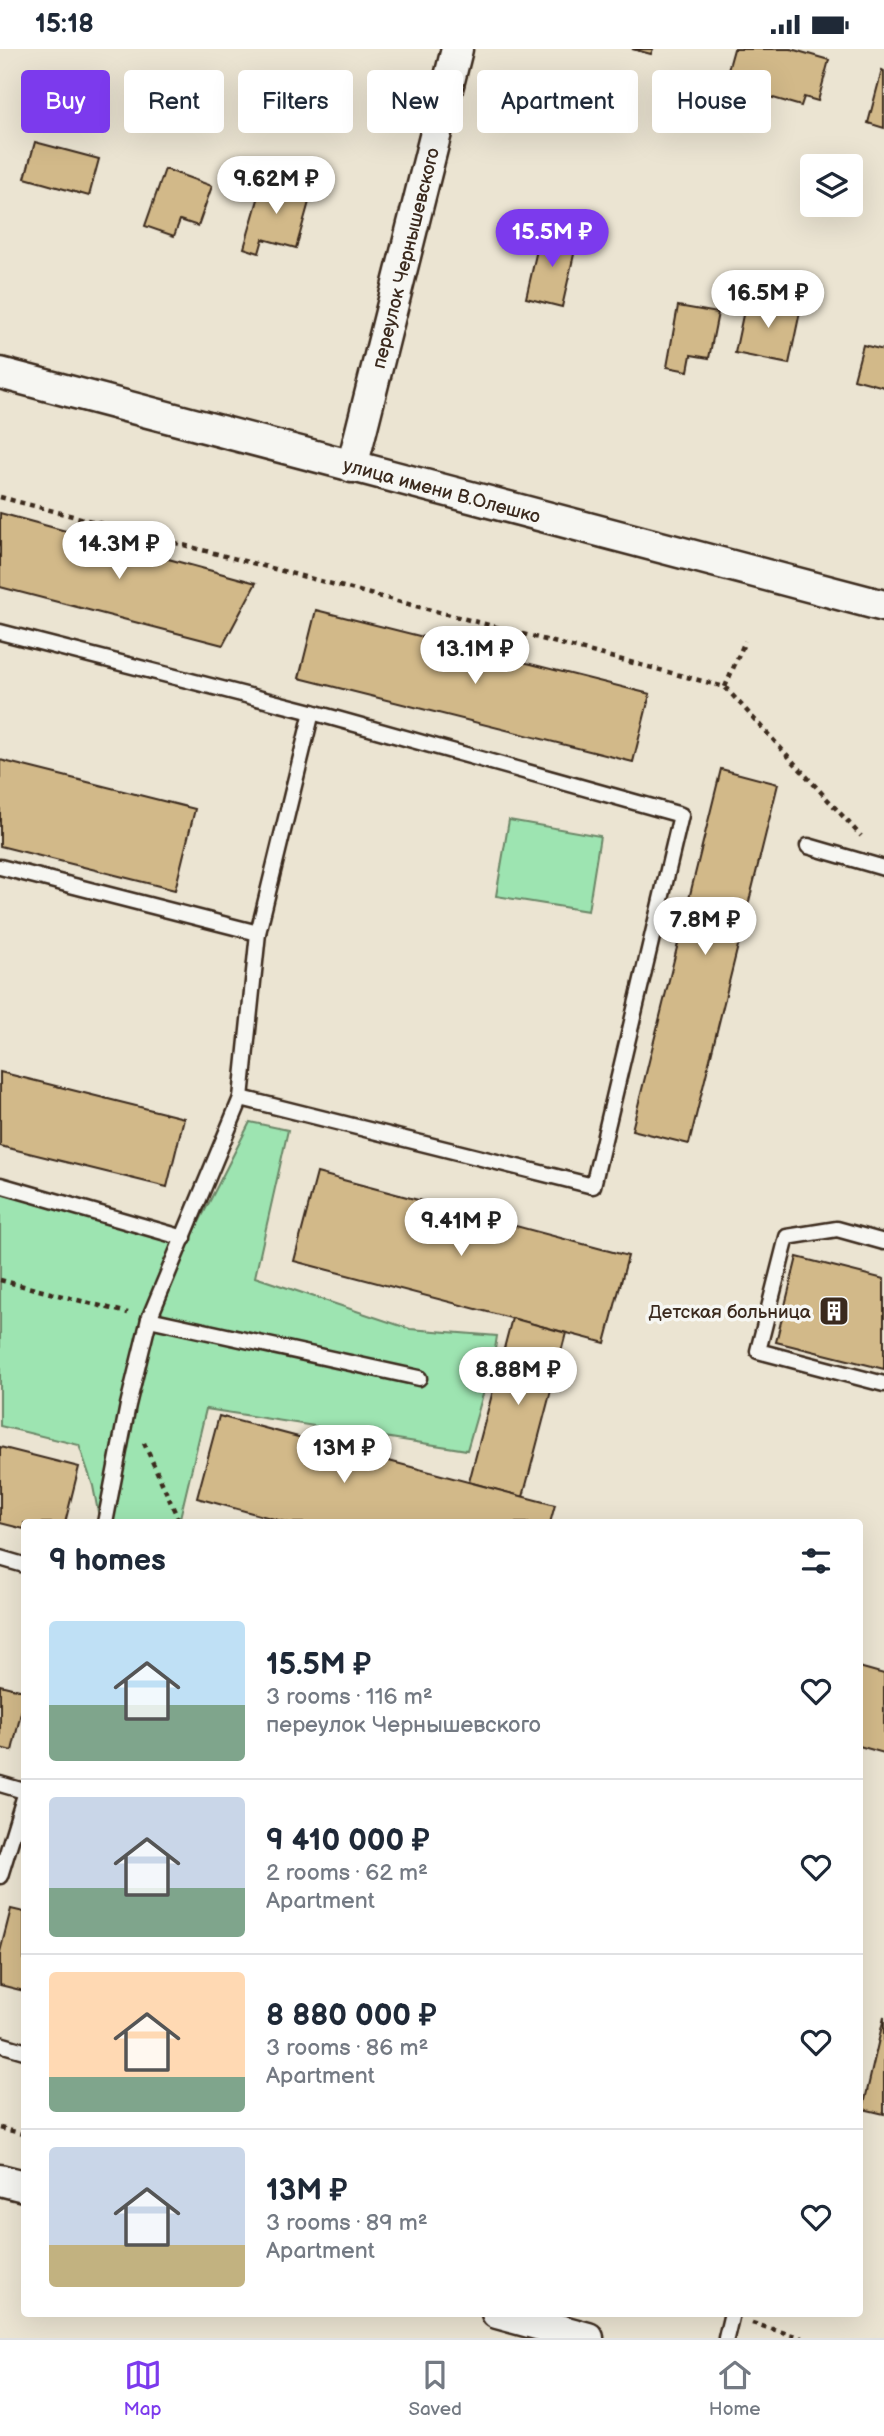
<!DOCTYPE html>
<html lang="en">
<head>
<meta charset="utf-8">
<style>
	body { margin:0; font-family:"Balsamiq Sans",sans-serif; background:#f6f6f7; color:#1f2937; height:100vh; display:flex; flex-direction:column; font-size:26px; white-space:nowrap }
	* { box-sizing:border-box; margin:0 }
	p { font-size:23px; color:#747a83 }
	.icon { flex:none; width:38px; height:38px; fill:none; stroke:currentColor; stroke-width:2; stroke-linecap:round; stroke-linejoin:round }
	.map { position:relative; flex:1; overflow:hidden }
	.panel { position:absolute; left:21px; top:1470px; width:842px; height:798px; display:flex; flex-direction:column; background:#fff; border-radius:7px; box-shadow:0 7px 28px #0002 }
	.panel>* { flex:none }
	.hud { position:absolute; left:21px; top:21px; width:844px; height:63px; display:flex; gap:14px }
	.controls { position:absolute; left:800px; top:105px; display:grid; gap:14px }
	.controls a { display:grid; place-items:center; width:63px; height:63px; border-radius:7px; background:#fff; box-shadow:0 7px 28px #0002; font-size:35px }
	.price { position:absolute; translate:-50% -60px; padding:0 16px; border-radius:24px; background:#fff; color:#222; font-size:23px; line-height:46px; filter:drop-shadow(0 2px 4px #0008) }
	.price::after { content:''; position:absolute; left:50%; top:42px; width:21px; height:16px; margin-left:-10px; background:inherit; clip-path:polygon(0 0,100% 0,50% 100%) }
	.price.selected { background:#7c3aed; color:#fff }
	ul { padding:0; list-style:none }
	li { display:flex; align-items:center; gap:21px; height:175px; padding:0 28px }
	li+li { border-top:2px solid #e0e1e3 }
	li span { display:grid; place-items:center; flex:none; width:196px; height:140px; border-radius:7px; color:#555 }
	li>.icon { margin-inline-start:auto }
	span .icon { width:84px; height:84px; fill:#fffc; stroke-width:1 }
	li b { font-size:30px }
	h2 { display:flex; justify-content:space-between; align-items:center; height:84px; padding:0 28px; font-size:30px }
	.pill { padding:0 24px; border-radius:7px; background:#fff; box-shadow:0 7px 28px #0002; font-size:24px; line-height:63px }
	.pill.selected { background:#7c3aed; color:#fff }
	.status { display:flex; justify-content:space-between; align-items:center; height:49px; padding:0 35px; background:#fff; direction:ltr }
	.status svg { height:19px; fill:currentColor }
	.menu { display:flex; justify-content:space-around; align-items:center; height:98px; border-top:2px solid #e0e1e3; background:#fff; font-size:19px; color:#747a83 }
	.menu a { display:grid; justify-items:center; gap:4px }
	.menu .selected { color:#7c3aed }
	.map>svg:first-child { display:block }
</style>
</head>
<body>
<div class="status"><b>15:18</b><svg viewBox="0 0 49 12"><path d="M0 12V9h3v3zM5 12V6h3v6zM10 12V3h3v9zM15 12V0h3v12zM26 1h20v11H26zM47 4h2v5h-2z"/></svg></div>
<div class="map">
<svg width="884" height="2289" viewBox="0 0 884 2289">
	<rect width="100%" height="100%" fill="#ebe4d2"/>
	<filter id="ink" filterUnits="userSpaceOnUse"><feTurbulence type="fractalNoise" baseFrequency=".0143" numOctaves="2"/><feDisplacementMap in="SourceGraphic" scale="14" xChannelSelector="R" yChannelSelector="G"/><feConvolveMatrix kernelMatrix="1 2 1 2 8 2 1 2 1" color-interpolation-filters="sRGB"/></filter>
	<g filter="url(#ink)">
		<!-- green -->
		<g fill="#9de4b1" stroke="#6c8768" stroke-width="2">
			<path d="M509,771L600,787L588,862L496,847Z"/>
			<path d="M250,1073L288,1081L255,1228L410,1280L497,1287L494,1307L467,1401L206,1360L179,1473H100L93,1437L79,1396L0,1377V1139L161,1189L192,1187Z"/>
		</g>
		<!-- building -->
		<g fill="#d2b989" stroke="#3b2a1e" stroke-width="2">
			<path d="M632,0H653L651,5Z"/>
			<path d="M734,0H791L829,11L818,52L804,48L801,57L742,40L738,55L720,50Z"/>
			<path d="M882,21L884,22V79L868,74Z"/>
			<path d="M35,93L99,110L89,147L25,129Z"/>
			<path d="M165,120L212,137L198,177L180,171L174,187L145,177Z"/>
			<path d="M265,126L288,132L284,146L309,153L296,199L263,190L259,204L244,199Z"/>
			<path d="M541,183L577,192L562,258L526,249Z"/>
			<path d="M747,247L801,258L789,315L735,304Z"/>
			<path d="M678,257L718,264L709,309L691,306L688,322L667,318Z"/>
			<path d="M863,296L884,301V338L854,330Z"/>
			<path d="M0,464L256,534L223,596L0,538Z"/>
			<path d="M316,561L650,645L633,713L299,629Z"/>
			<path d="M0,711L195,760L175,841L0,797Z"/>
			<path d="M721,720L778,735L689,1095L632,1081Z"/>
			<path d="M0,1023L184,1069L167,1138L0,1097Z"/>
			<path d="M317,1124L628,1207L605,1294L294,1212Z"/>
			<path d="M797,1208L884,1230V1320L776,1293Z"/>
			<path d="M512,1269L566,1284L523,1448L469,1433Z"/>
			<path d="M219,1367L555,1456L550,1474H289L197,1449Z"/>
			<path d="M0,1398L79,1418L65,1474H24V1480L0,1474Z"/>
			<path d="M859,1618L884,1625V1704L859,1697Z"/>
			<path d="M0,1636L24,1642V1651L12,1702L0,1699Z"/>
			<path d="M11,1860L24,1863V1942L0,1936V1903Z"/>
			<path d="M884,1968V2065L863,2060Z"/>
		</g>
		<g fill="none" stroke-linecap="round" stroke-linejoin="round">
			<!-- service casing -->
			<g stroke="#3b2a1e" stroke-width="19">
				<g id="service">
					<path d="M0,583L312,663L681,766L593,1137L241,1049L149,1270L128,1356L105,1474"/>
					<path d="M808,797L884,819"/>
					<path d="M0,818L258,884"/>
					<path d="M241,1049L258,884L312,663"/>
					<path d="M0,1136L184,1189"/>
					<path d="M884,1193L837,1180L787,1188L758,1302L884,1335"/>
					<path d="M149,1270L419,1329"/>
					<path d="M0,1509L24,1516"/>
					<path d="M0,1735L24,1742"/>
					<path d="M0,1827L24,1749"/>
					<path d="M0,1995L24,2002"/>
					<path d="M726,2289L732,2264"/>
				</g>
			</g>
			<!-- minor casing -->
			<g stroke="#3b2a1e" stroke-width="35">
				<g id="minor">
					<path d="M0,324L884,557"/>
					<path d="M352,418L457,0"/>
					<path d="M0,2131L24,2137"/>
					<path d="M497,2264L588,2289"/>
				</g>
			</g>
			<!-- path -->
			<g stroke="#3b2a1e" stroke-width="4.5" stroke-dasharray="5 5" stroke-linecap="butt">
				<path d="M0,448L725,638L861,787"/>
				<path d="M725,638L745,592"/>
				<path d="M0,1231L128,1264"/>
				<path d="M144,1394L180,1474"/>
				<path d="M0,2079L24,2085"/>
				<path d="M752,2274L802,2289"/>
			</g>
			<!-- service -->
			<use href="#service" stroke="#f6f6f2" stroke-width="14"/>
			<!-- minor -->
			<use href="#minor" stroke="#f6f6f2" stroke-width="30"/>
		</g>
	</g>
	<!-- icons -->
	<defs>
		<g id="building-square" transform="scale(1.575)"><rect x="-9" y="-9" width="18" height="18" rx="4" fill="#3b2a1e" stroke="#f6f6f2"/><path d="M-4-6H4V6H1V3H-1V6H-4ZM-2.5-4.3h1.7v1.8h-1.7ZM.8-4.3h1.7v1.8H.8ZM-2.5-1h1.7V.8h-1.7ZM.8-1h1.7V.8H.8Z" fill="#fff"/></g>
	</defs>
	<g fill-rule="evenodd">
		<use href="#building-square" x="834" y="1262"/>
	</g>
	<g text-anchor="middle" stroke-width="7" stroke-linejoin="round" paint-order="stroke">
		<!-- street labels -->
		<g font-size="19" fill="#3b2a1e" stroke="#f6f6f2">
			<text transform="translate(405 209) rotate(-76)" y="7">переулок Чернышевского</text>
			<text transform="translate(442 441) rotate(15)" y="7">улица имени В.Олешко</text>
		</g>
		<!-- poi labels -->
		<g font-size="19" fill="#3b2a1e" stroke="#f6f6f2" text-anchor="end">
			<text x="811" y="1269">Детская больница</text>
		</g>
	</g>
</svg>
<div class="controls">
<a><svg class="icon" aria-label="layers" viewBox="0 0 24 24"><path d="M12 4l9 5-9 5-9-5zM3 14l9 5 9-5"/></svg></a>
</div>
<b class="price" style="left:276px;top:167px">9.62M ₽</b>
<b class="price selected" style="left:552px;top:220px">15.5M ₽</b>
<b class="price" style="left:768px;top:281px">16.5M ₽</b>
<b class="price" style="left:119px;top:532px">14.3M ₽</b>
<b class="price" style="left:475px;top:637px">13.1M ₽</b>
<b class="price" style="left:705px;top:908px">7.8M ₽</b>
<b class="price" style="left:461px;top:1209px">9.41M ₽</b>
<b class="price" style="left:518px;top:1358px">8.88M ₽</b>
<b class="price" style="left:344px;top:1436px">13M ₽</b>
<div class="hud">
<a class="pill selected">Buy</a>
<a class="pill">Rent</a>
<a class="pill">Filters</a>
<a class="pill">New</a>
<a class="pill">Apartment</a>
<a class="pill">House</a>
</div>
<section class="panel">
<h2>9 homes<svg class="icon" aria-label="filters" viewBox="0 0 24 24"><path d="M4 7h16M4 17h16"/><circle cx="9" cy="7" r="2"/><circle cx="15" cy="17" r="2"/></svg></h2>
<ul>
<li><span style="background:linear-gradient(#bfe0f5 60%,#7fa58c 0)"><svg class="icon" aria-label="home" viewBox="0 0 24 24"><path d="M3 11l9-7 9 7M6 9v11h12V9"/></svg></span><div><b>15.5M ₽</b><p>3 rooms · 116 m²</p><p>переулок Чернышевского</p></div><svg class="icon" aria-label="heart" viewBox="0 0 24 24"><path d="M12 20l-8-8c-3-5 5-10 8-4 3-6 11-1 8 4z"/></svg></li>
<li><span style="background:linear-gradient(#c9d6e8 65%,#7fa58c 0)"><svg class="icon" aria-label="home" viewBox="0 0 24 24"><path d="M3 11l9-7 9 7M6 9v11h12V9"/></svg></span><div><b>9 410 000 ₽</b><p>2 rooms · 62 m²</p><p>Apartment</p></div><svg class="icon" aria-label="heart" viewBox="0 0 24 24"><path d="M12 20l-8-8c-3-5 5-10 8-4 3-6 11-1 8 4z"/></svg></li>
<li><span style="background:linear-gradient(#ffd9b3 75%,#7fa58c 0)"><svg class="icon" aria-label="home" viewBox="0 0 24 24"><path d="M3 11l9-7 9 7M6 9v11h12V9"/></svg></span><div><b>8 880 000 ₽</b><p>3 rooms · 86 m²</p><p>Apartment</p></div><svg class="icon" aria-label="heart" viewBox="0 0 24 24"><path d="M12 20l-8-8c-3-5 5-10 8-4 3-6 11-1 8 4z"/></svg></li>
<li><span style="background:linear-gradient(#c9d6e8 70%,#c2b280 0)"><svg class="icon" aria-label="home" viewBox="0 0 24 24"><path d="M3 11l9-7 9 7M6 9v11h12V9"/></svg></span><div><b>13M ₽</b><p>3 rooms · 89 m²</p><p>Apartment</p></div><svg class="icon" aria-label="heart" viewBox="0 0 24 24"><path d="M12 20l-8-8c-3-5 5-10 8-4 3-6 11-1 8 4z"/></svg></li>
</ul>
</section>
</div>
<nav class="menu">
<a class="selected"><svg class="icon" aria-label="map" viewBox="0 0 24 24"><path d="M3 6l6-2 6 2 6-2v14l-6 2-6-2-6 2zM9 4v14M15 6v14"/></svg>Map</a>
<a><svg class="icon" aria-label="saved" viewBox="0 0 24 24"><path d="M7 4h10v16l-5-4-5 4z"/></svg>Saved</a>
<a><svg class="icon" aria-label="home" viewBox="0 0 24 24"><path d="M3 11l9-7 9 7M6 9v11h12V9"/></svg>Home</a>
</nav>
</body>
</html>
